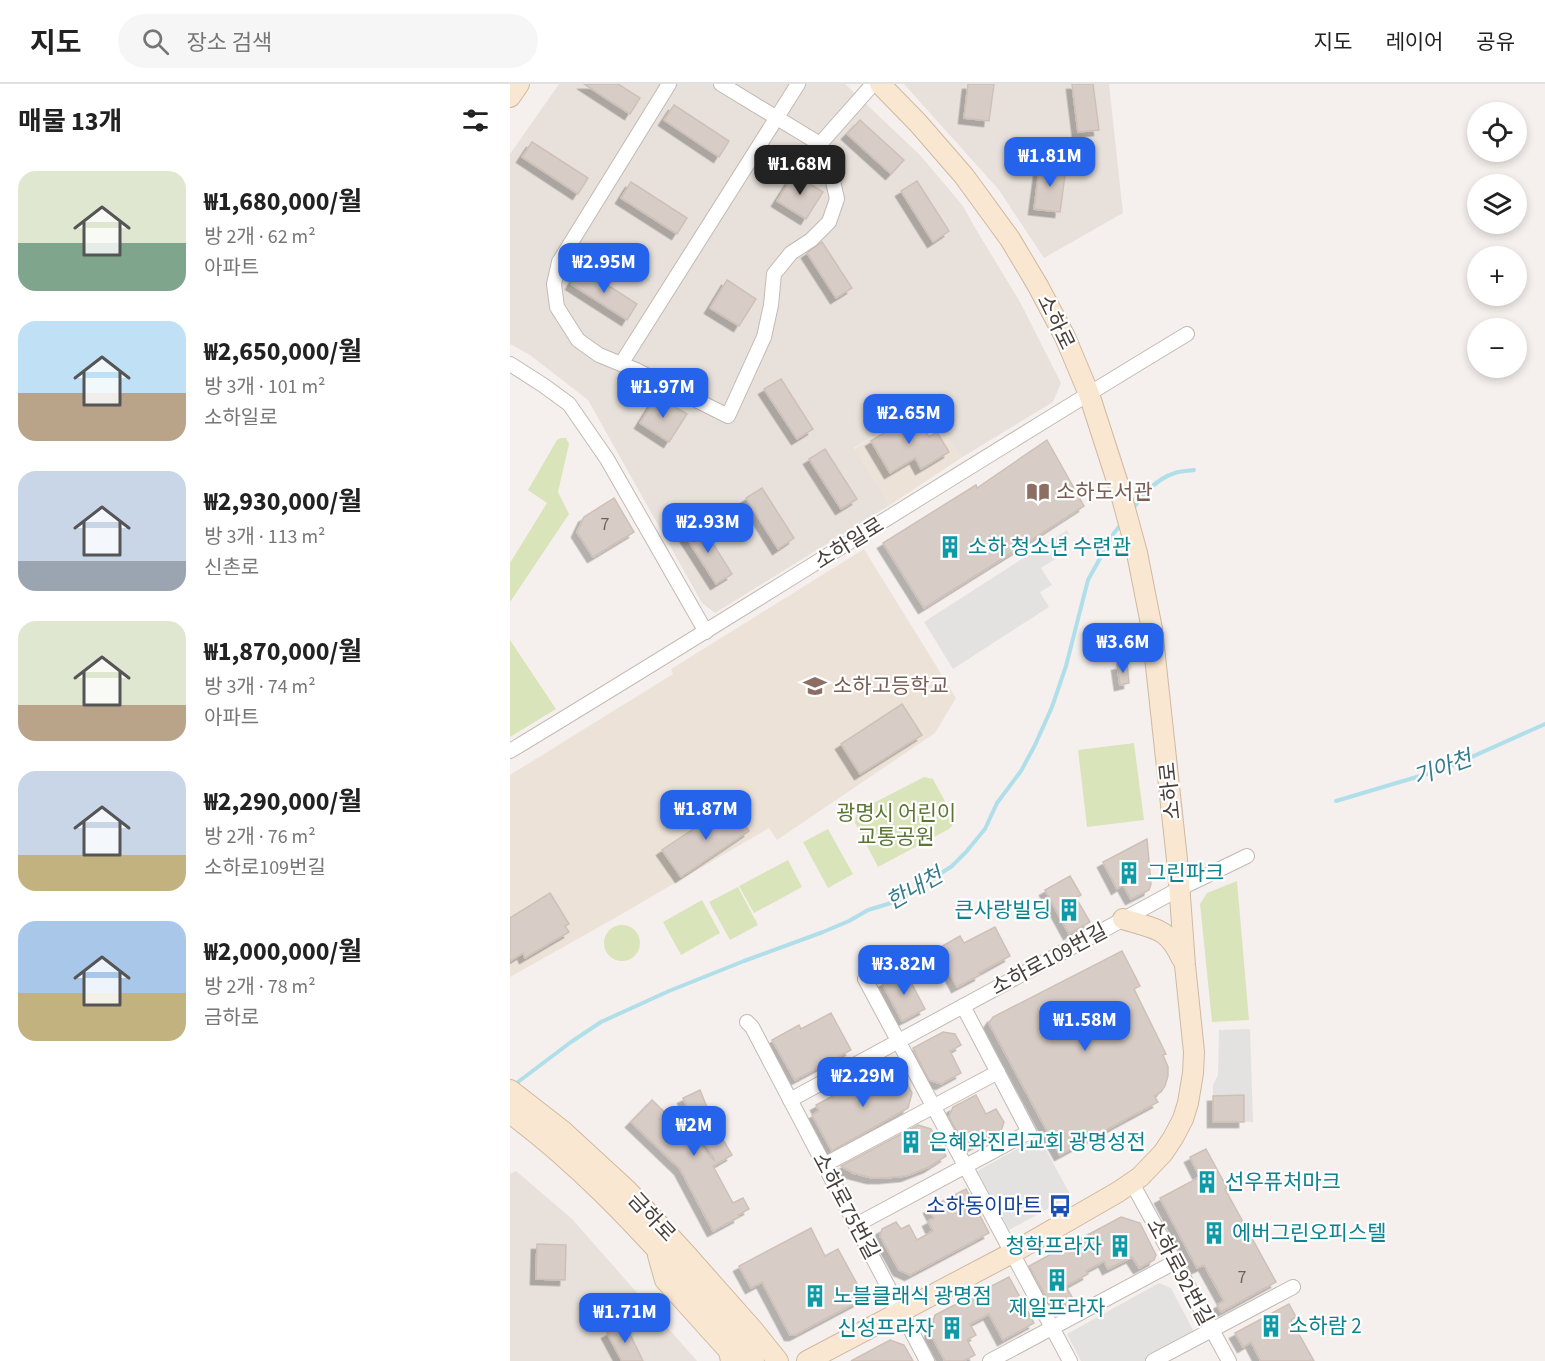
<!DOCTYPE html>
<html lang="ko">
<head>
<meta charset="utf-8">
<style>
	body { margin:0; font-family:"Source Sans 3","Noto Sans KR",sans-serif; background:#f6f6f6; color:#222; height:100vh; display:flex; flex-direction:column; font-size:22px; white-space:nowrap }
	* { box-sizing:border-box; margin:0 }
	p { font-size:20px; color:#767676 }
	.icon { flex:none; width:33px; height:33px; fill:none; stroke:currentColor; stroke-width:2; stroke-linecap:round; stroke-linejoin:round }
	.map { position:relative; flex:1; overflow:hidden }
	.drawer { display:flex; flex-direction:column; background:#fff; width:510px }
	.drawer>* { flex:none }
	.buttons { position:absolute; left:957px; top:18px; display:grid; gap:12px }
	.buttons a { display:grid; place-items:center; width:60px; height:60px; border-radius:50%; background:#fff; box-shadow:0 3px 9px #0003; font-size:30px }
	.price { position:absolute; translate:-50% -51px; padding:0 14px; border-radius:12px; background:#2563eb; color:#fff; font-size:20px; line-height:39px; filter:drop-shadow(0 2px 3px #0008) }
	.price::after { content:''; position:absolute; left:50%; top:36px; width:18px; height:14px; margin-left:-9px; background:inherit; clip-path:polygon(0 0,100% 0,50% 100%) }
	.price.on { background:#222; color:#fff }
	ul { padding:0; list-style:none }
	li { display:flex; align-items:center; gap:18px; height:150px; padding:0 18px }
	li span { display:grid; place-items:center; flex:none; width:168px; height:120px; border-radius:18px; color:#555 }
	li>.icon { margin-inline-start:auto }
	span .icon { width:72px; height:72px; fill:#fffc; stroke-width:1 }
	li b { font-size:26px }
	h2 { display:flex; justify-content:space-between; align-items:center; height:72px; padding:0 18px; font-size:26px }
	header { display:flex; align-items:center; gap:36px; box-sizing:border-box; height:84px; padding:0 30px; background:#fff; border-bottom:2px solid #e0e0e0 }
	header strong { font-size:28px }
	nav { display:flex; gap:33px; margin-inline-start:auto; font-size:21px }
	.search { width:420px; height:54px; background:#f6f6f6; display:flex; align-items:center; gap:15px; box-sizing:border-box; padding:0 21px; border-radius:33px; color:#767676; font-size:22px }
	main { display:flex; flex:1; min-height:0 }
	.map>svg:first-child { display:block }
</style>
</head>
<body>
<header>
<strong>지도</strong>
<div class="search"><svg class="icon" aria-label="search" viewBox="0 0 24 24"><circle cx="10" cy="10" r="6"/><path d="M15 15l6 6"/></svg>장소 검색</div>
<nav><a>지도</a><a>레이어</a><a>공유</a></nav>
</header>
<main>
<section class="drawer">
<h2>매물 13개<svg class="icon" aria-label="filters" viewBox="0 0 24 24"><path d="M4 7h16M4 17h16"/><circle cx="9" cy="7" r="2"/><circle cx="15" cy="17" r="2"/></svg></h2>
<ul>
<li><span style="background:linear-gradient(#dfe7d0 60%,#7fa58c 0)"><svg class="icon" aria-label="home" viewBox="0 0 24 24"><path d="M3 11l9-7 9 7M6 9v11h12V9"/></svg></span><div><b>₩1,680,000/월</b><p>방 2개 · 62 m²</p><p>아파트</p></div></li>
<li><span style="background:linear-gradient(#bfe0f5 60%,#b9a48a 0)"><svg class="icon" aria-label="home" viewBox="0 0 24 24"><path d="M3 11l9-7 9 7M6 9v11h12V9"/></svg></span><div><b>₩2,650,000/월</b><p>방 3개 · 101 m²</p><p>소하일로</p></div></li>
<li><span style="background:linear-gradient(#c9d6e8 75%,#9aa5b1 0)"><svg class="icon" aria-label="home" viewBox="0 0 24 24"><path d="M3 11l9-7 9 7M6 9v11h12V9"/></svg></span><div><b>₩2,930,000/월</b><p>방 3개 · 113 m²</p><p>신촌로</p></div></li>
<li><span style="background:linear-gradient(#dfe7d0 70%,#b9a48a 0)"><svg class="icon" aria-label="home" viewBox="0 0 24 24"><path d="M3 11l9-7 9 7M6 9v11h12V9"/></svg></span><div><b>₩1,870,000/월</b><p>방 3개 · 74 m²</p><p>아파트</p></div></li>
<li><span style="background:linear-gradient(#c9d6e8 70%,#c2b280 0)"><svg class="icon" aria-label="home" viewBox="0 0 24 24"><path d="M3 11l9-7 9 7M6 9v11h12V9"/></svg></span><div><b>₩2,290,000/월</b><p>방 2개 · 76 m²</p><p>소하로109번길</p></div></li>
<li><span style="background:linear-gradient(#a9c7e8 60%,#c2b280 0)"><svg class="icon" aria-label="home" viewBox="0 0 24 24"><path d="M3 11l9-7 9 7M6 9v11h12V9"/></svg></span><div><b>₩2,000,000/월</b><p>방 2개 · 78 m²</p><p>금하로</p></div></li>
</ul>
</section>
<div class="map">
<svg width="1035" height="1277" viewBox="0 0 1035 1277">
	<defs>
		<filter id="shadow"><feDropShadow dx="-5.5" dy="5.5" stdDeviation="0" flood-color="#0004"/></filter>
	</defs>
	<rect width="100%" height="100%" fill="#f5f0ed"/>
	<!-- residential -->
	<g fill="#e8e1db">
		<path d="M49,0H335L410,71L453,122L464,142L510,218L551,299L543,318L451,374L416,319L344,364L380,421L205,529L192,519L78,316L20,271L0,260V70Z"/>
		<path d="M394,0H599L613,129L534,174L489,106Z"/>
		<path d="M6,1087L62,1135L187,1277H0V1090Z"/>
	</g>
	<!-- education -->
	<g fill="#ece2d8">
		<path d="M416,318L451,374L380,421L344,365Z"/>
		<path d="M354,465L446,614L425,649L267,756L259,744L105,834L0,893V691L163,590L161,585Z"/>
	</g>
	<!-- green -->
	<g fill="#dae4ba">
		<path d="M51,354H56L59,360L48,408L59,430L0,518V479L37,419L18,406L47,356Z"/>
		<path d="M0,556L46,625L0,653Z"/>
		<path d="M624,659L634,736L577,743L568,666Z"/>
		<path d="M414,693L423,695L425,699L444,734L442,742L439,745L368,783L345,739L346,731L350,726Z"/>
		<path d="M318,745L343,790L318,804L293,758Z"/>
		<path d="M278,776L292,803L244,829L229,802Z"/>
		<path d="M727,797L739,936L702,938L690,820L697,809Z"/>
		<path d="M228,803L248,841L220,856L199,818Z"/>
		<path d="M192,816L210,849L171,871L153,838Z"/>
		<circle cx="112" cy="859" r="18"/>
	</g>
	<!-- parking -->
	<g fill="#e4e2e0">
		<path d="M557,446L559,451L548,464L552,471L531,484L542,501L530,508L539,523L443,585L414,538Z"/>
		<path d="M740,945L743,1038H734L733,1011L703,1012V1001L708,991L709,946Z"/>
		<path d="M529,1053L561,1112L499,1146L467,1087Z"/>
		<path d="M649,1199L661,1204L685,1250L634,1277H571L557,1250Z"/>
	</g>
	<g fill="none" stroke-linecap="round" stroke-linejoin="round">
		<!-- stream -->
		<g stroke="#b0dfea" stroke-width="4">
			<path d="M622,426C633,410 646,395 665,389C671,387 678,387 684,386"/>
			<path d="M826,717L937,684L1035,640"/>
			<path d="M4,1001L61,958L91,938L159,907L234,877L313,848L339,837L358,826L381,819L400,810L442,782L456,768L475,745L487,719L511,687L525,661L542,623L556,582L578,496L604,449L612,439"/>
		</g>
	</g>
	<!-- building -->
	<g fill="#d8cdc6" stroke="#cfc0b7" stroke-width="1.5" filter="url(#shadow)">
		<path d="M74,0H108L130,14L120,30Z"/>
		<path d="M458,0H484L479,37L454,34Z"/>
		<path d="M562,0H583L589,46L568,48Z"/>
		<path d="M164,21L219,57L209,73L154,36Z"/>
		<path d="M350,36L394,76L381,90L337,50Z"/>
		<path d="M22,58L78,94L68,110L12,73Z"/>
		<path d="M530,80L556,84L550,128L524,125Z"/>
		<path d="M284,90L313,108L296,135L267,117Z"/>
		<path d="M407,97L439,147L423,158L391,107Z"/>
		<path d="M121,98L177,134L167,150L111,114Z"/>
		<path d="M312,158L342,204L326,214L297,169Z"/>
		<path d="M71,184L127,220L117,236L61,200Z"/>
		<path d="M217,196L246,215L229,242L200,224Z"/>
		<path d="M271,295L303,345L287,355L254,305Z"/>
		<path d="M147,312L177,330L159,358L130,339Z"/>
		<path d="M405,330L419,353L427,348L439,368L411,385L405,374L380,389L361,357Z"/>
		<path d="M537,356L574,422L506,466L414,524L373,459L466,401L467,404Z"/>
		<path d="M315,365L347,415L331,425L299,375Z"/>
		<path d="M252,404L284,454L268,465L236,414Z"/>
		<path d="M104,414L124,448L83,473L67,448L74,433Z"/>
		<path d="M190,439L222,490L206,500L174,450Z"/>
		<path d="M617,579L619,599L610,601L607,581Z"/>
		<path d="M392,620L412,651L350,690L331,660Z"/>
		<path d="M221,720L239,747L171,793L152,766Z"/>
		<path d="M637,755L641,800L639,806L621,815L613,801L607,805L593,778Z"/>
		<path d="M560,792L571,811L566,814L580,838L559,850L535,806Z"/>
		<path d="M40,809L59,840L55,842L59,848L15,874L13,869L0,877V834Z"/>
		<path d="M485,843L500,872L469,889L470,891L447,903L427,865L450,852L454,859Z"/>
		<path d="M612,867L630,902L624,905L656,970L653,971L658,983V992L655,1002L651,1008L644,1012L648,1018L550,1071L479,939L483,933Z"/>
		<path d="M395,887L415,925L392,937L372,899Z"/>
		<path d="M321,929L341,966L285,996L262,956L289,941L291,945Z"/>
		<path d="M433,948L445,950L451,961L440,967L451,989L431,1000L419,996L403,964Z"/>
		<path d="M386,979L402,1009L398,1024L322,1067L302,1031L309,1027L306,1021L341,1002L347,1012L369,1001L363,991Z"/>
		<path d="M190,1006L203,1038L222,1071L203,1082L223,1119L233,1114L239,1125L228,1131L229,1133L203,1147L170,1085L121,1038L142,1016L205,1077L173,1014Z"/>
		<path d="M466,1011L476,1030L486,1025L494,1038L491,1047L457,1065L439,1033L443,1023Z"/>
		<path d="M734,1011V1038H703V1012Z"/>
		<path d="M408,1041L421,1045L436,1072L419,1083L396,1092L374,1094H362L343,1089L331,1082Z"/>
		<path d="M696,1065L717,1104L715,1105L766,1198L711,1228L707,1221L714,1217L694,1181L687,1184L650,1114L690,1093L680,1073Z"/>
		<path d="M456,1105L479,1149L400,1191L389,1186L370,1152L372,1145L386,1138L391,1145L399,1141L407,1156L423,1147L418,1137L424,1134L419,1124Z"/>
		<path d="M611,1133L630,1139L646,1171L644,1176L629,1184L622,1173L598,1185L594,1177L576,1187L578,1190L556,1202L564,1217L544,1227L519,1182Z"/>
		<path d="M301,1144L315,1172L328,1165L351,1207L349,1217L285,1251H280L252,1198L241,1204L229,1182Z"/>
		<path d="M27,1160L56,1161L55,1196L26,1195Z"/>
		<path d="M499,1193L524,1239L493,1256L479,1230L460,1240L466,1251L457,1256L465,1271L453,1277H435L420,1249L425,1231Z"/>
		<path d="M779,1220L786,1233L781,1236L804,1277H751L741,1258L733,1263L725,1249Z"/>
		<path d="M115,1240L133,1277H112L97,1249Z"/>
		<path d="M380,1256L394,1261L403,1277H341Z"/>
	</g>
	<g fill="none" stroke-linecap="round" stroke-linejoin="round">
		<!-- street casing -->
		<g stroke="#c2b9b3" stroke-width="16">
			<g id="street">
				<path d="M159,0L49,178L44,200L47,223L68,256L89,271L126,286L218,332L254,253L261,221L264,190L281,169L301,156L319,138L327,115L321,88L310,60L211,0"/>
				<path d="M310,60L363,0"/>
				<path d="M0,280L33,301L59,320L97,375L196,548"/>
				<path d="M111,280L288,0"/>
				<path d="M0,667C227,530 450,387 677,250"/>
				<path d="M355,895L560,1277"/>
				<path d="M237,938L242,943L417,1277"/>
				<path d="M280,1016L669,805L737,772"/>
				<path d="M314,1081L488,988"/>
				<path d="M622,1099L719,1277"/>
				<path d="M346,1141L519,1048L453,922"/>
				<path d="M480,1277L665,1178"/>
				<path d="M643,1277L783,1203"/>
			</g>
		</g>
		<!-- secondary casing -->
		<g stroke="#cfb9a1" stroke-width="22">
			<g id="secondary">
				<path d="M0,13L9,0"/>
				<path d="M613,835C644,845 657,842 672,875"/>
				<path d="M0,1006L54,1048L117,1106L175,1169L244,1247L268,1277"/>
				<path d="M0,1029C66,1078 123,1138 178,1200C200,1226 223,1251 244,1277"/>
				<path d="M148,1171L155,1196L219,1267L221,1277"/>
				<path d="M297,1277L502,1169L608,1108L630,1093L653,1069L663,1054L673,1035L678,1019L683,989L684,968L675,881L668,785L642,545L627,469L609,403L579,310L555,253L528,202L500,155L454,92L408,39L370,0"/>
			</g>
		</g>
		<!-- street -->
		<use href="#street" stroke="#fff" stroke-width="14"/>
		<!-- secondary -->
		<use href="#secondary" stroke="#fae7d2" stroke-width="20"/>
	</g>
	<!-- icons -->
	<defs>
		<g id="library-bare" transform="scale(1.8)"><path d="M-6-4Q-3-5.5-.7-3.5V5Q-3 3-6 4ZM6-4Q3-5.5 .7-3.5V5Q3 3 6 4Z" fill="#8d6e63" stroke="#fff" stroke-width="2.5" paint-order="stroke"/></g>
		<g id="building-bare" transform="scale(1.8)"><path d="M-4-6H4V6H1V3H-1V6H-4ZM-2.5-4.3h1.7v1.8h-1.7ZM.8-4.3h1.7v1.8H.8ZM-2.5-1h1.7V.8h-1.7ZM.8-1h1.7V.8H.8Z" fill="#0f9aa8" stroke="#fff" stroke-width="2.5" paint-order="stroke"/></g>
		<g id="school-bare" transform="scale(1.8)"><path d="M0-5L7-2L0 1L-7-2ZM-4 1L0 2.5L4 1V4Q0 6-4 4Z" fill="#8d6e63" stroke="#fff" stroke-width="2.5" paint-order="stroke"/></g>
		<g id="bus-bare" transform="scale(1.8)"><path d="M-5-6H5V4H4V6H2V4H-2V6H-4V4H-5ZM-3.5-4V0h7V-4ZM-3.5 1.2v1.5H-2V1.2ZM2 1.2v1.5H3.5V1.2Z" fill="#1a4fb4" stroke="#fff" stroke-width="2.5" paint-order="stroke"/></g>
	</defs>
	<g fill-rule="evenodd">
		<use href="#library-bare" x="528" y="408"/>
		<use href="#building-bare" x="440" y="463"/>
		<use href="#school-bare" x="305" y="602"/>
		<use href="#building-bare" x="619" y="789"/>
		<use href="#building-bare" x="559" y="826"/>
		<use href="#building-bare" x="401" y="1058"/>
		<use href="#building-bare" x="697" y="1098"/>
		<use href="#bus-bare" x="550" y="1122"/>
		<use href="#building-bare" x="704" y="1149"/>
		<use href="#building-bare" x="610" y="1162"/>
		<use href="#building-bare" x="547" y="1196"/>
		<use href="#building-bare" x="305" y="1212"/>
		<use href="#building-bare" x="761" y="1242"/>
		<use href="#building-bare" x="442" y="1244"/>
	</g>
	<g text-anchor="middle" stroke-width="4.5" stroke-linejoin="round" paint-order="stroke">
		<!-- number labels -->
		<g font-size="18" fill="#6d635e">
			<text x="95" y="446">7</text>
			<text x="732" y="1199">7</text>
		</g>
		<!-- street labels -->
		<g font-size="21" fill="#49403b" stroke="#fff">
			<text transform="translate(546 238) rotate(64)" y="7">소하로</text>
			<text transform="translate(339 459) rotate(-32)" y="7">소하일로</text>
			<text transform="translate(660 707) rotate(-96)" y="7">소하로</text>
			<text transform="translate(539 875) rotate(-28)" y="7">소하로109번길</text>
			<text transform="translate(336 1122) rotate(62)" y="7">소하로75번길</text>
			<text transform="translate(142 1133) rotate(47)" y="7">금하로</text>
			<text transform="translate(670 1188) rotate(62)" y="7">소하로92번길</text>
		</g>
		<!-- education labels -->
		<g font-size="21" fill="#785e54" stroke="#fff" text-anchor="start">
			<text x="546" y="415">소하도서관</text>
			<text x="323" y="609">소하고등학교</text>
		</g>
		<!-- culture labels -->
		<g font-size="21" fill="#0d838f" stroke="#fff" text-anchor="start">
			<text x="458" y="470">소하 청소년 수련관</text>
			<text x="637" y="796">그린파크</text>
			<text x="541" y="833" text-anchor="end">큰사랑빌딩</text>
			<text x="419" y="1065">은혜와진리교회 광명성전</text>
			<text x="715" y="1105">선우퓨처마크</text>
			<text x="722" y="1156">에버그린오피스텔</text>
			<text x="592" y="1169" text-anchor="end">청학프라자</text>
			<text x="323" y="1219">노블클래식 광명점</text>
			<text x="547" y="1231" text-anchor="middle">제일프라자</text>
			<text x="779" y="1249">소하람 2</text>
			<text x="424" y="1251" text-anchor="end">신성프라자</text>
		</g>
		<!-- park labels -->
		<g font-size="21" fill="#5b7633" stroke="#fff">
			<text x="386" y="736">광명시 어린이<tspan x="386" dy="24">교통공원</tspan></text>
		</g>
		<!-- transit labels -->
		<g font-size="21" fill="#164399" stroke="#fff" text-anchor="end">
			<text x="532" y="1129">소하동이마트</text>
		</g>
		<!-- water labels -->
		<g font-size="22" font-style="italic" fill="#347b8c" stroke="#fff">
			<text transform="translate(932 683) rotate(-20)" y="8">기아천</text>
			<text transform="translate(404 804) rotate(-30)" y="8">한내천</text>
		</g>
	</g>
</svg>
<div class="buttons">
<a><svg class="icon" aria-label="locate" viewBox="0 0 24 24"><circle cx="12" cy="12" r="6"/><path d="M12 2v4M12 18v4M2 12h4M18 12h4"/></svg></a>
<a><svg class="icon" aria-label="layers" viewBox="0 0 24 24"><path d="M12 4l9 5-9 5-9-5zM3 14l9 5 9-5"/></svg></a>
<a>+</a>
<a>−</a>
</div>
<b class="price" style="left:540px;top:104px">₩1.81M</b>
<b class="price on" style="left:290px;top:112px">₩1.68M</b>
<b class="price" style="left:94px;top:210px">₩2.95M</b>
<b class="price" style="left:153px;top:335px">₩1.97M</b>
<b class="price" style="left:399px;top:361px">₩2.65M</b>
<b class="price" style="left:198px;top:470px">₩2.93M</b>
<b class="price" style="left:613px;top:590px">₩3.6M</b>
<b class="price" style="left:196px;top:757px">₩1.87M</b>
<b class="price" style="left:394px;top:912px">₩3.82M</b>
<b class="price" style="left:575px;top:968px">₩1.58M</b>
<b class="price" style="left:353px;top:1024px">₩2.29M</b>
<b class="price" style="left:184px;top:1073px">₩2M</b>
<b class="price" style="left:115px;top:1260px">₩1.71M</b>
</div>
</main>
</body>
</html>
